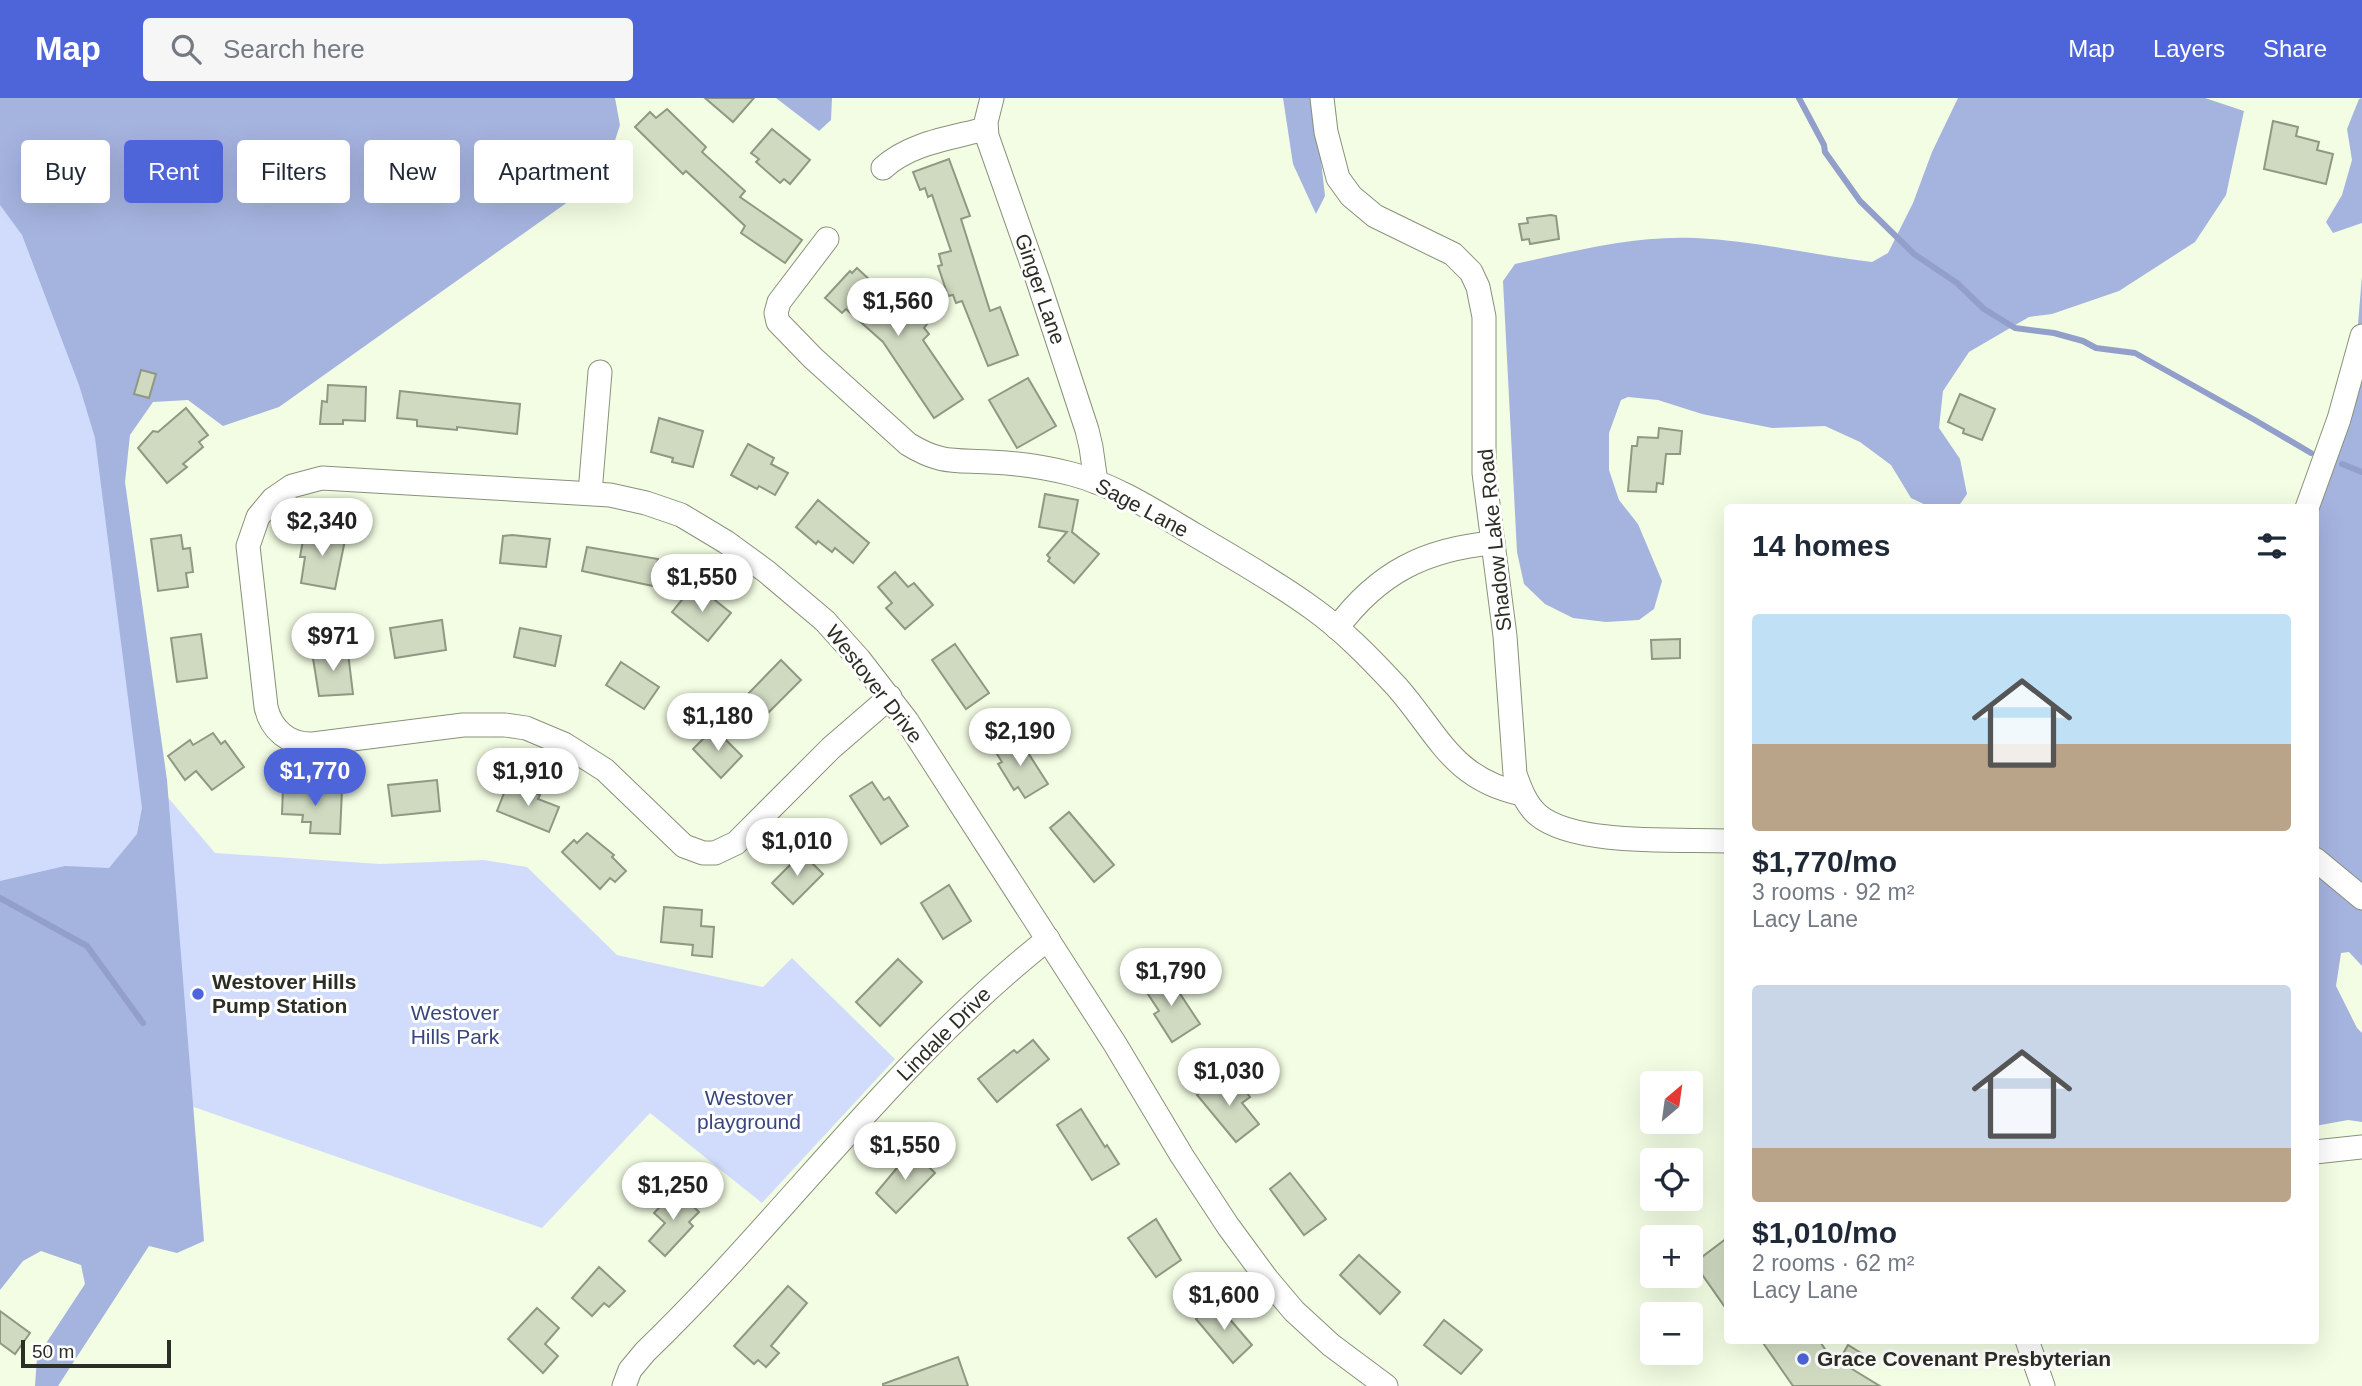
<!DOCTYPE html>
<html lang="en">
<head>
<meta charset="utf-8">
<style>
	body { margin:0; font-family:Helvetica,sans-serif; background:#f6f6f7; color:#1f2937; height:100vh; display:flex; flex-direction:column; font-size:26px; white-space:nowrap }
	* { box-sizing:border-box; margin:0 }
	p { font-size:23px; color:#747a83 }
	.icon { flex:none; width:38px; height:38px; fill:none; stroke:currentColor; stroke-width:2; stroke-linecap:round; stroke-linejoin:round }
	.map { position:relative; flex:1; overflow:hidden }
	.sheet { position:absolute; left:1724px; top:406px; width:595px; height:840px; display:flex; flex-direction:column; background:#fff; border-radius:7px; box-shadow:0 7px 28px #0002 }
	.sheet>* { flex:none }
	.top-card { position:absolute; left:21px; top:42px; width:665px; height:63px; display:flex; gap:14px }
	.needle { width:46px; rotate:29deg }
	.fabs { position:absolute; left:1640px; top:973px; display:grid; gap:14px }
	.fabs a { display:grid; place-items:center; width:63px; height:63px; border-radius:7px; background:#fff; box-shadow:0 7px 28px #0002; font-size:35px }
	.scale { position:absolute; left:21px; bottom:18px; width:150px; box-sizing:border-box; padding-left:7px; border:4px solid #2a2e24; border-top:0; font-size:19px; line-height:24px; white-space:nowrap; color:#2a2e24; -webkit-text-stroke:5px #fff; paint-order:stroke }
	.price { position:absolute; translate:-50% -60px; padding:0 16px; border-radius:24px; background:#fff; color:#222; font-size:23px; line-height:46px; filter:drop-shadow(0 2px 4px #0008) }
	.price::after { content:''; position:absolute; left:50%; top:42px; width:21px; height:16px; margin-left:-10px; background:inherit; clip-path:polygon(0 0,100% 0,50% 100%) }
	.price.on { background:#4e65da; color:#fff }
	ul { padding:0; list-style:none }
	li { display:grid; align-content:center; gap:14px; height:371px; padding:0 28px }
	li span { display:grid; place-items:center; height:217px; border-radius:7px; color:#555 }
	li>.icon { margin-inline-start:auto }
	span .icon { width:126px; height:126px; fill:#fffc; stroke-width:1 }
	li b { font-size:30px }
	h2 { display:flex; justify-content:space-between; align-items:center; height:84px; padding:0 28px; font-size:30px }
	.pill { padding:0 24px; border-radius:7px; background:#fff; box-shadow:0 7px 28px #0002; font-size:24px; line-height:63px }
	.pill.on { background:#4e65da; color:#fff }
	header { display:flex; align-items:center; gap:42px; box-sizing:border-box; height:98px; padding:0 35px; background:#4e65da; color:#fff }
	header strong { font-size:33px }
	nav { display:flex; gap:38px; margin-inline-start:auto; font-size:24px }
	.search { width:490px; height:63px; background:#f6f6f7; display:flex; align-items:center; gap:18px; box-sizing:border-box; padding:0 24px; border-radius:7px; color:#747a83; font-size:26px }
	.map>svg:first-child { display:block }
</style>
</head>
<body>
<header>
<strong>Map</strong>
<div class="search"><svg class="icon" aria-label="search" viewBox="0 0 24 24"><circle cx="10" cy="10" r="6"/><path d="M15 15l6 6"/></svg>Search here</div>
<nav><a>Map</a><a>Layers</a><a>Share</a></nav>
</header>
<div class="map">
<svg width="2362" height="1288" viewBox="0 0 2362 1288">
	<rect width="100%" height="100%" fill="#f3fde3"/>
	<!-- green -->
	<path fill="#d1dcfd" d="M0,0H58L148,676L215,755L380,766L484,762L527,769L617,857L763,889L792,860L895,961L762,1105L650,1015L542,1130L188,1007L19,1142L0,1168Z"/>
	<!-- forest -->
	<g fill="#a5b3df">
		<path d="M0,0H615L620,27L603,79L279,309L223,328L188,302L153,304L130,337L125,384L167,682L204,1143L177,1155L149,1148L58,1288H35L37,1259L85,1186L81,1167L41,1153L23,1163L0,1192V783L65,768L109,770L137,736L142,710L95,340L79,287L22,137L0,107Z"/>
		<path d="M776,0H832L831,22L819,33Z"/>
		<path d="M1283,0H1314L1325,98L1316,116L1293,66Z"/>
		<path d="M1958,0H2205L2244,13L2226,97L2195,144L2119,193L2052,216L2029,219L1969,254L1943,293L1939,330L1960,361L1967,396L1958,409H1930L1911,400L1891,367L1860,344L1825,328L1772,330L1702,316L1658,302L1628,299L1621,302L1609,335V372L1619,402L1638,426L1662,483L1654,511L1639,522L1606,524L1573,520L1545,506L1524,486L1517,454L1503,183L1515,166C1575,153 1635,137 1696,140C1756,143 1813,157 1872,164L1888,155L1913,105L1932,54Z"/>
		<path d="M2362,0V125L2333,135L2326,124L2342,97L2352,62L2347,31L2359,1Z"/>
		<path d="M2362,178V868L2349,854L2341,855L2336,888L2357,930L2362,935V1024L2348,1022L2315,1028V410L2355,262Z"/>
	</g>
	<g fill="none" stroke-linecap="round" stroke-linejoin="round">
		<!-- stream -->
		<g stroke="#929fca" stroke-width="6">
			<path d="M1799,0L1824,47L1825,54L1860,103L1914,156L1957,185L1984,211L2015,230L2054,235L2083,243L2096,250L2135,255L2253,321L2311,355"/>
			<path d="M2342,366L2362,374"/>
			<path d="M0,800L87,848L143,925"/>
		</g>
	</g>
	<!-- building -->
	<g fill="#d0dac1" stroke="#8f9880" stroke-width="2">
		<path d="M705,0H754L733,24Z"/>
		<path d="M667,11L706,49L702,54L745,93L740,99L802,142L785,165L741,135L745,128L686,73L683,76L635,29L650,14L656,20Z"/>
		<path d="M2273,23L2298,29L2296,38L2319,44L2317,52L2333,56L2326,86L2264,71Z"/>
		<path d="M772,31L810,62L790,86L784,81L780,85L756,64L759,61L751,55Z"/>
		<path d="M949,61L970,118L961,121L990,213L1000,209L1018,257L988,268L962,203L956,205L953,197L948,198L938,168L942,167L939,156L951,153L932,97L928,99L925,90L920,92L913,74Z"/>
		<path d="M1551,117L1556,118L1559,141L1530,146L1529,141L1522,142L1519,126L1528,125L1527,120Z"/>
		<path d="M857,170L889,200L895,204L900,200L927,226L924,230L929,236L923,242L963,301L934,320L883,244L846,211L842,215L825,200L850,173L852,175Z"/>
		<path d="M141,272L156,276L149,300L134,296Z"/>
		<path d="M1028,280L1056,328L1017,350L989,302Z"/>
		<path d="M328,287L366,289L365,323L343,322V326H320L322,303L327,304Z"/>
		<path d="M400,293L520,306L517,336L457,329V332L417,328V322L397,320Z"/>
		<path d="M1960,296L1995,311L1982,342L1963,335L1964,331L1948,324Z"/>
		<path d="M186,310L208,337L199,344L203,349L183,366L187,369L167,385L138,350L153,333L158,334Z"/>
		<path d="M659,320L703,333L693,369L672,364L673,360L651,354Z"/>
		<path d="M1659,330L1682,333L1680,356H1666L1663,386L1657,385L1656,394L1628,393L1632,348H1637L1638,339L1658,340Z"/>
		<path d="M748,346L774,360L771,366L788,375L775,397L759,388L757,391L731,377Z"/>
		<path d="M1045,396L1078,402L1072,434L1099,456L1074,485L1048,463L1050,460L1047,457L1067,434L1039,429Z"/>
		<path d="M818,402L869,445L853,465L835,450L832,454L818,443L816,446L796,429Z"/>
		<path d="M305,431L346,437L335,491L301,485L305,459H300Z"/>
		<path d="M181,437L183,451L190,450L193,474L186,475L188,489L158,493L151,441Z"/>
		<path d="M512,437L550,441L546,469L500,465L503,438Z"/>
		<path d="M587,449L658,461L653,488L582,473Z"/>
		<path d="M895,474L908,489L914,485L933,507L905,531L886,510L892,505L878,489Z"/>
		<path d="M689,493H696L703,499L706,495L731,515L708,543L672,514Z"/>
		<path d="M442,522L446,552L395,560L390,530Z"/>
		<path d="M520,530L561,538L555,568L514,559Z"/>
		<path d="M201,536L207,580L177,584L171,540Z"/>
		<path d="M1680,541V560L1652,561L1651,542Z"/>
		<path d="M955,546L989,595L966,611L932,562Z"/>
		<path d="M334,551L335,557L348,555L353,596L319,598L312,554Z"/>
		<path d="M781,562L801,582L764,619L745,599Z"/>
		<path d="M621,564L659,589L644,611L606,587Z"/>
		<path d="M714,630L742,658L721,680L693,651Z"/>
		<path d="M213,635L221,646L225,643L244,669L212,692L196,673L185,682L168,658L190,642L193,647Z"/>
		<path d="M1018,639L1048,686L1025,700L1018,689L1014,692L998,666L1002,664L995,653Z"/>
		<path d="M437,682L440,713L392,718L388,687Z"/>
		<path d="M872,684L884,702L889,699L908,728L881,746L850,698Z"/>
		<path d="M508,685L540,697L538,701L559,709L549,734L497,713Z"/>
		<path d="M283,690L342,692L340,736L310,735L311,724H302L303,717L282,716Z"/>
		<path d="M1069,714L1114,767L1094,784L1050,730Z"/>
		<path d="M587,735L614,757L612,759L626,773L615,784L610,780L600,791L562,754L574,742L577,745Z"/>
		<path d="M802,755L823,776L793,806L772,785Z"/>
		<path d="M949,787L971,823L943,841L921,805Z"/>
		<path d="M664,809L702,812L701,828L714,829L712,859L692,857L693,847L661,844Z"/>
		<path d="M898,861L922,884L880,928L856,904Z"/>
		<path d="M1167,876L1200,926L1172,944L1154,916L1159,913L1144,890Z"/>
		<path d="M1033,942L1049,961L997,1004L978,981L1014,952L1017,955Z"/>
		<path d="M1221,979L1232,992L1240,986L1250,999L1242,1005L1259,1026L1236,1044L1197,997Z"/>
		<path d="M1081,1011L1105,1049L1107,1047L1119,1066L1092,1082L1057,1027Z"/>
		<path d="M912,1052L935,1075L896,1115L876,1095Z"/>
		<path d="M1290,1075L1326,1121L1304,1137L1270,1091Z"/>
		<path d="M676,1092L699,1114L689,1124L693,1128L665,1158L649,1143L665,1125L654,1115Z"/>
		<path d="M1156,1121L1181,1162L1156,1179L1128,1140Z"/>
		<path d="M1727,1140V1212L1694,1165Z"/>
		<path d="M1359,1157L1400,1194L1380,1216L1340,1177Z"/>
		<path d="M599,1169L625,1193L609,1209L604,1205L592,1218L572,1200Z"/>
		<path d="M788,1188L807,1205L771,1248L779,1255L766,1269L758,1262L754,1266L734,1248Z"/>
		<path d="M1215,1204L1252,1247L1233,1265L1196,1221Z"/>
		<path d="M537,1210L559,1230L545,1246L558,1258L543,1275L508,1241Z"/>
		<path d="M0,1213L30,1235L15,1256L0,1245Z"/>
		<path d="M1444,1222L1482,1252L1461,1276L1424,1247Z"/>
		<path d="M1761,1242H1819L1836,1268L1848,1247L1861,1255L1852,1271L1880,1288H1793Z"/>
		<path d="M958,1259L968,1288H883V1286Z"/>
	</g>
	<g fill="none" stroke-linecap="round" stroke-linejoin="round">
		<!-- street casing -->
		<g stroke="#88917a" stroke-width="25">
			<g id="street">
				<path d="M992,0L986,24L987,38L1038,183L1087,332L1091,349L1096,384"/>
				<path d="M1322,0L1326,34L1338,80L1351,98L1375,118L1453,156L1471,174L1478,189L1484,219V375L1505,538L1515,676C1520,690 1526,707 1538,717C1575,748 1679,741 1727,743"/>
				<path d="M883,70C910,45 951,40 985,31"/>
				<path d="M827,141L779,204L776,215L778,224L813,260L908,346C941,366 953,362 989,364C1017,365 1045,369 1072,376C1117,388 1156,414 1195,437C1234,460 1275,483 1312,510C1343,532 1371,561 1397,589C1439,637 1452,681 1522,696"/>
				<path d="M590,395L600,274"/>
				<path d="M2307,410L2339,321L2362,238"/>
				<path d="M1337,530C1378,475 1425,451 1493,445"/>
				<path d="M890,599L831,650L736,745L715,755H703L684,748L605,672L564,646L526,630L505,627H463L313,646C289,647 271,632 266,609L248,448L258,419L273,401L292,388L322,380L610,397L646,405L681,417L726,444L767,474L825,523L859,561L907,623L1115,946L1182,1058L1228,1128L1267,1181L1294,1213L1331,1247L1386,1288"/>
				<path d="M2315,761L2362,800"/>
				<path d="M2315,1054L2362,1049"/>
				<path d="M2027,1242L2043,1288"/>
				<path d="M624,1288L630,1272L645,1254C783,1121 896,961 1048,841"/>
			</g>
		</g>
		<!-- street -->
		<use href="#street" stroke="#fff" stroke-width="23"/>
	</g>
	<!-- markers -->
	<g fill="#4e65da" stroke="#fff" stroke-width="2.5">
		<circle cx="198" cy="896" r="7"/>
		<circle cx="1803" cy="1261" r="7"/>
	</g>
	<g text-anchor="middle" stroke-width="6" stroke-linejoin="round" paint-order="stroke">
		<!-- street labels -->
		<g font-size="21" fill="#2a2e24" stroke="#fff">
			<text transform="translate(1040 191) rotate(71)" y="7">Ginger Lane</text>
			<text transform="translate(1142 410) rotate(28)" y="7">Sage Lane</text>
			<text transform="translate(1495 442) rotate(-96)" y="7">Shadow Lake Road</text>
			<text transform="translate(874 586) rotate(52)" y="7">Westover Drive</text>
			<text transform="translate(944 936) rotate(-45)" y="7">Lindale Drive</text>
		</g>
		<!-- poi labels -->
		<g font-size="21" font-weight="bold" fill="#2a2e24" stroke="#fff" text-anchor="start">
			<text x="212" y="891">Westover Hills<tspan x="212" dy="24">Pump Station</tspan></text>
			<text x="1817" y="1268">Grace Covenant Presbyterian</text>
		</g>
		<!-- park labels -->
		<g font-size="21" fill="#38467d" stroke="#fff">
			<text x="455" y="922">Westover<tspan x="455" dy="24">Hills Park</tspan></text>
			<text x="749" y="1007">Westover<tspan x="749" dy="24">playground</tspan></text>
		</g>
	</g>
</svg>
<div class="fabs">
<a><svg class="needle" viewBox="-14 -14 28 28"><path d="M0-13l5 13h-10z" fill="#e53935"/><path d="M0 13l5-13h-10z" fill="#747a83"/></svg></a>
<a><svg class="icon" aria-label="locate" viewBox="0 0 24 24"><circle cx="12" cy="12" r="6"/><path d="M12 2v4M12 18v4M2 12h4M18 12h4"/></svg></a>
<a>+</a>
<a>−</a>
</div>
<div class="scale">50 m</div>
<b class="price" style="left:898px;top:240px">$1,560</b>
<b class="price" style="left:322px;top:460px">$2,340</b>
<b class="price" style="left:702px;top:516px">$1,550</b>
<b class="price" style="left:333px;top:575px">$971</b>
<b class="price" style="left:718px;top:655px">$1,180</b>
<b class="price" style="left:1020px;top:670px">$2,190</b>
<b class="price on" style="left:315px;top:710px">$1,770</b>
<b class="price" style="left:528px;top:710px">$1,910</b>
<b class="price" style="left:797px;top:780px">$1,010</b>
<b class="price" style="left:1171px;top:910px">$1,790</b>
<b class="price" style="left:1229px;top:1010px">$1,030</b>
<b class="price" style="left:905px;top:1084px">$1,550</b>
<b class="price" style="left:673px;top:1124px">$1,250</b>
<b class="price" style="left:1224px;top:1234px">$1,600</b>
<div class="top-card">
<a class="pill">Buy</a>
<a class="pill on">Rent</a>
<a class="pill">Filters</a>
<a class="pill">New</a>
<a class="pill">Apartment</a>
</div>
<section class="sheet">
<h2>14 homes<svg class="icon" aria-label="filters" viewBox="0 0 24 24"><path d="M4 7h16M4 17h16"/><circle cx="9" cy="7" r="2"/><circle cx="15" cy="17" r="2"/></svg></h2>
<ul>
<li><span style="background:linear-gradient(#bfe0f5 60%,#b9a48a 0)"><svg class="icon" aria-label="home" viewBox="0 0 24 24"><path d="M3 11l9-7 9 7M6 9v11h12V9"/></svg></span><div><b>$1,770/mo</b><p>3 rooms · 92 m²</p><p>Lacy Lane</p></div></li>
<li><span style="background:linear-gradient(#c9d6e8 75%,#b9a48a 0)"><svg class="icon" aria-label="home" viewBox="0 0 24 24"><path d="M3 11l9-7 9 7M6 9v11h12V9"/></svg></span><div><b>$1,010/mo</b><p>2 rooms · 62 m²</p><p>Lacy Lane</p></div></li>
</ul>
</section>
</div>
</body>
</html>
